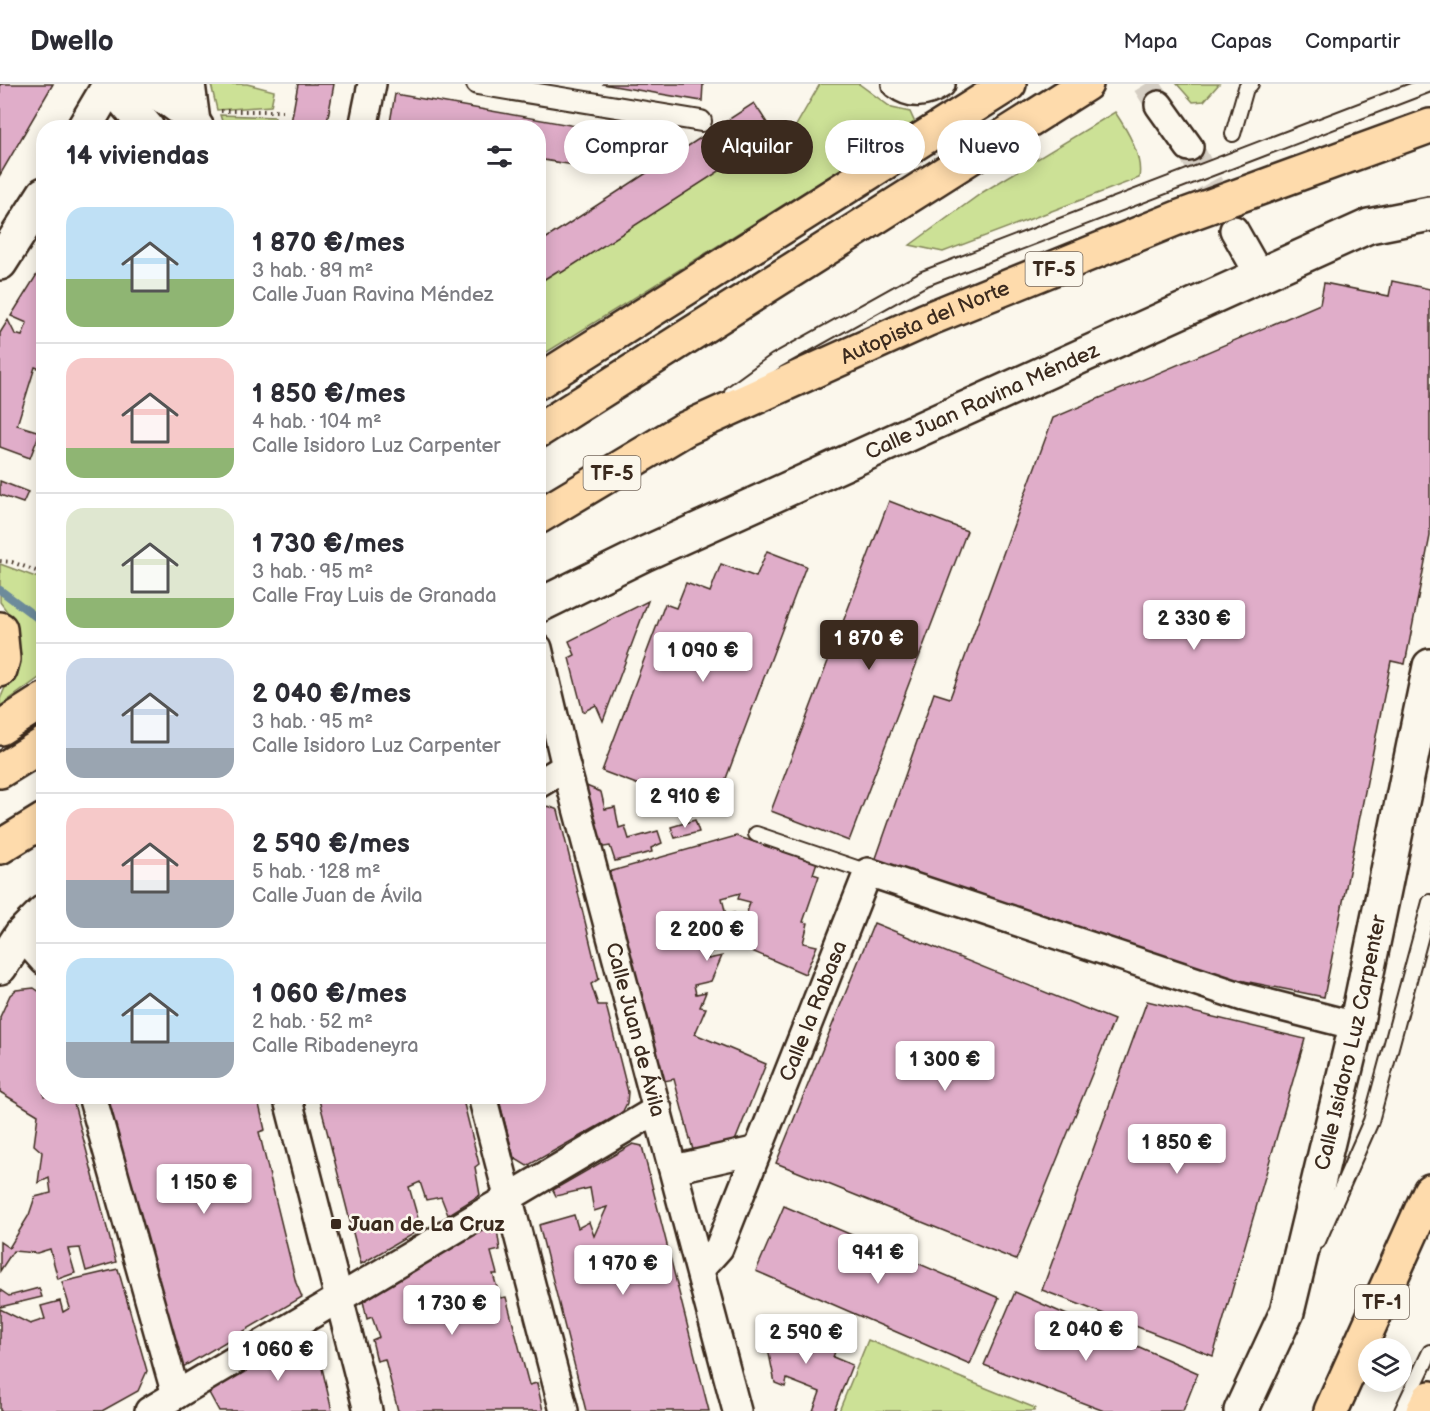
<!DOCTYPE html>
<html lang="es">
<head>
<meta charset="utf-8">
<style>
	body { margin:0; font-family:"Balsamiq Sans",sans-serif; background:#f2f2f3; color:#2b2b33; height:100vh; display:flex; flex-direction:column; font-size:22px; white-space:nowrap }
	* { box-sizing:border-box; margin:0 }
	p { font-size:20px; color:#7c7c81 }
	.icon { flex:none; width:33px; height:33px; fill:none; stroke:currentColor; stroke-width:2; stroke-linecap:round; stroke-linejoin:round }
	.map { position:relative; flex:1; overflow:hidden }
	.sheet { position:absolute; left:36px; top:36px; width:510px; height:984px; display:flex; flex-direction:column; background:#fff; border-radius:24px; box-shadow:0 3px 15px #0003 }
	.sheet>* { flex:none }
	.banner { position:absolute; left:564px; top:36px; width:570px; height:54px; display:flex; gap:12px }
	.tools { position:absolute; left:1358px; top:1254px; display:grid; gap:12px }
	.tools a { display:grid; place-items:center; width:54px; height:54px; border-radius:50%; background:#fff; box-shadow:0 3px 15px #0003; font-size:30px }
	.price { position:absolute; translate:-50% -51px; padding:0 14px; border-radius:6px; background:#fff; color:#222; font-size:20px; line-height:39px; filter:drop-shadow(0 2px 3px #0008) }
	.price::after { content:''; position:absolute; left:50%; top:36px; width:18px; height:14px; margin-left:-9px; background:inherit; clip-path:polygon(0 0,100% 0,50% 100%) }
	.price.current { background:#3b2a1e; color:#fff }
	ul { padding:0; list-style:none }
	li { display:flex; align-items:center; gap:18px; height:150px; padding:0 30px }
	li+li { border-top:2px solid #e1e1e2 }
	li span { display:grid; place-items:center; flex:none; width:168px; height:120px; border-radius:18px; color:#555 }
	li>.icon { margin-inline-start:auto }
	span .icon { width:72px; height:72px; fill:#fffc; stroke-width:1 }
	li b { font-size:26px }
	h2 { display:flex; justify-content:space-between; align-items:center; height:72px; padding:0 30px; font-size:26px }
	.chip { padding:0 21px; border-radius:27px; background:#fff; box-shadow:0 3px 15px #0003; font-size:21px; line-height:54px }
	.chip.current { background:#3b2a1e; color:#fff }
	header { display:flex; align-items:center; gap:36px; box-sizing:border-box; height:84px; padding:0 30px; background:#fff; border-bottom:2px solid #e1e1e2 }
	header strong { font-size:28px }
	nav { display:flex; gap:33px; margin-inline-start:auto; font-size:21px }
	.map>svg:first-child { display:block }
</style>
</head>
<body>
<header>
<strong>Dwello</strong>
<nav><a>Mapa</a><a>Capas</a><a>Compartir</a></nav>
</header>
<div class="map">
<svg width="1430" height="1327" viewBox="0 0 1430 1327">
	<rect width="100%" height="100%" fill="#fbf7ec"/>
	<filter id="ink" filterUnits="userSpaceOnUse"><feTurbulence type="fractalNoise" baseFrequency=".0167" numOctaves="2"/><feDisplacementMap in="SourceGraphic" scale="12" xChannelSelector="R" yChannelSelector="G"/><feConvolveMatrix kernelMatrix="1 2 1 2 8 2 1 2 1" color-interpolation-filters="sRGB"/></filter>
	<g filter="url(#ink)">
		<!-- green -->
		<g fill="#cce196" stroke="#84865a" stroke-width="1.5">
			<path d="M211,0H247L274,7L271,22L217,26Z"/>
			<path d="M820,0H859L892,24L910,28L915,39L539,273V199L559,186L561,189L775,51L790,52Z"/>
			<path d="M1177,0H1219L1204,17L1193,18Z"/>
			<path d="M1115,28C1127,46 1143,72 1139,94L943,168L910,161L983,108Z"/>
			<path d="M220,31L275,33L274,43H224Z"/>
			<path d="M0,480L44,496L43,591L0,622V615L13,586L17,552L9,530L0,518Z"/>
			<path d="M868,1256L1035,1324L1034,1327H839Z"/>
		</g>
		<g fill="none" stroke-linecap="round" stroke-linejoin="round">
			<!-- stream -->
			<path stroke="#6d8b9b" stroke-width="8" d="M0,506L44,539"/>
		</g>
		<!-- building -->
		<g fill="#e0adc9" stroke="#3b2a1e" stroke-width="1.5">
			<path d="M0,0H53L0,91Z"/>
			<path d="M298,0H334L326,44H290Z"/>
			<path d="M602,0H703L702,17Z"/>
			<path d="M395,10L604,47L603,58H611L607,79L598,77L597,85L538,75V44H389Z"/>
			<path d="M754,19L775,51L561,189L559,186L538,199V154L542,157Z"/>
			<path d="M44,179V286L35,283L17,341L40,348L30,374L0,363V249L8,236L15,250L22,252L27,239L11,232Z"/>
			<path d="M1392,197L1430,205V452L1405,580L1391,577L1324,913L1219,892L875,777L934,609L950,614L1053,334L1320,220L1324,199L1389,212Z"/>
			<path d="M0,397L28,408L23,419L0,411Z"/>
			<path d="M889,417L967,447L849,757L771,727Z"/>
			<path d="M767,467L806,482L713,729L602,687L665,520L676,524L686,499L710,508L721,480L756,493Z"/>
			<path d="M648,517L603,637L596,621L583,628L569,574L575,571L569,557Z"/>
			<path d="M584,701L601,708L605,725L615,723L619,744L625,742L629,755L658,747L662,759L651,764L652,768L615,777L610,762L598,764Z"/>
			<path d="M548,722L558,726L599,895L591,900L598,921H606L628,1008L627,1019L623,1027L616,1032L527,1082L514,1074L498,1012H538V728Z"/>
			<path d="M695,736L699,748L675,754L671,743Z"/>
			<path d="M736,752L817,778L813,790L819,792L803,838L808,839L803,859L817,862L805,890L738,861L750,818L738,815L740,809L722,814L726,831L734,829L727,855L706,859L708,875L722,872L711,897L694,901L696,910L706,908L700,923L706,924L695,950L766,980L733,1062L693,1066L674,995L659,998L605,789Z"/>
			<path d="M874,839L1114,936L1016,1176L776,1079Z"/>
			<path d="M34,904L44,911V1012H72L116,1178L86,1187L80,1164L68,1165L75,1189L58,1195L50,1165L37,1169L13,1167L0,1187V1158L9,1164L29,1131L35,1113L51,1109L49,1094L38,1099L42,1068L34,1061L38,1031L0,1008V933L10,911L16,906Z"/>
			<path d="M1147,917L1305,955L1213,1272L1042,1206Z"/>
			<path d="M104,1012H247L249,1019L258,1016L265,1046L259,1048L296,1199L302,1213L183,1283L175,1281Z"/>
			<path d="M318,1012H462L479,1080L475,1083L480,1111L448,1131L441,1113L426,1116L420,1098L409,1103L421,1145L361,1180Z"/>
			<path d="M633,1060L642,1062L709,1327H586L539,1141L574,1131L578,1144L589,1138L594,1152L607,1123L594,1127L590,1104L556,1112L553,1106Z"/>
			<path d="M784,1122L999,1214L970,1280L756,1187Z"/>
			<path d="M489,1142L497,1145L500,1166L491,1168L497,1190H493L500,1214L506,1213L529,1301L537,1299L543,1327H398L385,1275L377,1277L372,1256L379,1253L372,1233L367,1235L363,1217Z"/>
			<path d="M118,1185L147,1287L138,1307L102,1327H0V1225L30,1240L45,1235L41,1222L60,1217L63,1228L70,1224L62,1198Z"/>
			<path d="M39,1204L42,1213L0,1223V1206L9,1212Z"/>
			<path d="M1015,1208L1198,1289L1183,1327H1104L984,1281Z"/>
			<path d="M762,1236L836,1265L833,1273L852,1281L834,1327H813L820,1308L787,1295L785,1303L775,1299Z"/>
			<path d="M313,1245L332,1327H219L207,1305Z"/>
		</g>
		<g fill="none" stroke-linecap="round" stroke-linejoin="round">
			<!-- minor-tunnel -->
			<g stroke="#d5cec3" stroke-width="27" stroke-dasharray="27 14" stroke-linecap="butt">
				<path d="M1146,0L1159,21"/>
				<path d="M1189,63L1228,135"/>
			</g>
			<!-- service casing -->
			<g stroke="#3b2a1e" stroke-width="18">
				<g id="service">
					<path d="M1233,50L1246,4L1251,0"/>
					<path d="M732,309L776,277L923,195L1430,0"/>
					<path d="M756,750L868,788"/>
					<path d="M1318,1157L1371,1037L1430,818"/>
					<path d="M1402,1327L1430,1268"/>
				</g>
			</g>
			<!-- pedestrian casing -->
			<g stroke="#3b2a1e" stroke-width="24">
				<path id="pedestrian" d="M477,0L701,37"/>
			</g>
			<!-- minor casing -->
			<g stroke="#3b2a1e" stroke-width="32">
				<g id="minor">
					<path d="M896,0C911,12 926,10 941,0"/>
					<path d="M1159,21L1189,63"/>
					<path d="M363,44L372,0"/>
					<path d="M1234,146L1260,192"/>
					<path id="s1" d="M538,564L566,683L737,1327"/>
					<path d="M538,700L566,683"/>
					<path d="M21,851L44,877"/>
					<path d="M92,1012L176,1311"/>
					<path d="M287,1012L368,1327"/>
					<path d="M482,1012L564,1327"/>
					<path d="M674,1085L758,1066"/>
					<path id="s2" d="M701,1184L719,1164L868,788L1243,913L1356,942"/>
					<path d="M149,1327L658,1025"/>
				</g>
			</g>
			<!-- tertiary casing -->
			<g stroke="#3b2a1e" stroke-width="38">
				<g id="tertiary">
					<path d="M110,0C144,0 178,13 197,44"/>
					<path d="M110,0L147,44"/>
					<path id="s3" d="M538,522L644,470L1369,142L1430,130"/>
					<path d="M0,883L21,851L44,828"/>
					<path id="s4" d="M1241,1327L1287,1228L1356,942L1430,582"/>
				</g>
			</g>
			<!-- secondary casing -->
			<g stroke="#3b2a1e" stroke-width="38">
				<g id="secondary">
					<path d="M188,0L193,38"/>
					<path d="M84,44L110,0"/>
					<path d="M0,179L44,110"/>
				</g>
			</g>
			<!-- motorway casing -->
			<g stroke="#3b2a1e" stroke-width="38">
				<g id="motorway">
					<path d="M538,298L1009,0"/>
					<path d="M538,347L1086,0"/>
					<path id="s5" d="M538,433L685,345L926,236L1180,133L1430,42"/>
					<path d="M0,545L3,575L0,586"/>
					<path d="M0,644L44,616"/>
					<path d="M0,687L44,660"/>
					<path d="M0,763L44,736"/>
					<path d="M1331,1327L1430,1107"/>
					<path d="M1423,1327L1430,1314"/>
				</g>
			</g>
			<!-- path -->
			<g stroke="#3b2a1e" stroke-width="4" stroke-dasharray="1.5 4.5" stroke-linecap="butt">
				<path d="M221,27H284"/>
				<path d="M0,477L12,478L44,490"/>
			</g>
			<!-- service -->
			<use href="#service" stroke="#fbf7ec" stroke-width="14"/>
			<!-- pedestrian -->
			<use href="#pedestrian" stroke="#fbf7ec" stroke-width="20"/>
			<!-- minor -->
			<use href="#minor" stroke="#fbf7ec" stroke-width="27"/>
			<!-- tertiary -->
			<use href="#tertiary" stroke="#fbf7ec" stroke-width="33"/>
			<!-- secondary -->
			<use href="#secondary" stroke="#fbf7ec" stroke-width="33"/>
			<!-- motorway -->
			<use href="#motorway" stroke="#fedbac" stroke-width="33"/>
		</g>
	</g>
	<!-- markers -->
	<rect fill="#3b2a1e" stroke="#fbf7ec" stroke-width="2" x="330" y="1134" width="12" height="12" rx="3"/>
	<g text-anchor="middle" stroke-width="5" stroke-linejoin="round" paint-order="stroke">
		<!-- shield labels -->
		<g fill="#fbf7ec" stroke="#75685c" stroke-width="1.5">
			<rect x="1025.5" y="168" width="57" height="34" rx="4.5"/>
			<rect x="583.5" y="372" width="57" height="34" rx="4.5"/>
			<rect x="1355" y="1201" width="54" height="34" rx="4.5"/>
		</g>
		<g font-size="20" font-weight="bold" fill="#3b2a1e">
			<text x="1054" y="192">TF-5</text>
			<text x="612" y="396">TF-5</text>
			<text x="1382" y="1225">TF-1</text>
		</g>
		<!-- street labels -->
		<g font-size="21" fill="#3b2a1e" stroke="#fbf7ec">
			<text dy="7" stroke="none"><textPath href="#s5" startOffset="434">Autopista del Norte</textPath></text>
			<text dy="7" stroke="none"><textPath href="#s3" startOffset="489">Calle Juan Ravina Méndez</textPath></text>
			<text dy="7" stroke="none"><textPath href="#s2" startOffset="282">Calle la Rabasa</textPath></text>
			<text dy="7" stroke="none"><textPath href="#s1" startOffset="394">Calle Juan de Ávila</textPath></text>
			<text dy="7" stroke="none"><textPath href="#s4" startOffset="386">Calle Isidoro Luz Carpenter</textPath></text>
		</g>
		<!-- poi labels -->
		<g font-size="21" font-weight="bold" fill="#3b2a1e" stroke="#fbf7ec" text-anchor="start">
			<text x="348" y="1147">Juan de La Cruz</text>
		</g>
	</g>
</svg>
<div class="tools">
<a><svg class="icon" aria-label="layers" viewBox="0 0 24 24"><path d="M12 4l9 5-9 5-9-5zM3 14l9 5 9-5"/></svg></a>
</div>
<b class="price" style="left:1194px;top:567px">2 330 €</b>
<b class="price current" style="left:869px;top:587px">1 870 €</b>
<b class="price" style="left:703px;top:599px">1 090 €</b>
<b class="price" style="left:685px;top:745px">2 910 €</b>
<b class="price" style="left:707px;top:878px">2 200 €</b>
<b class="price" style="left:945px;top:1008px">1 300 €</b>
<b class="price" style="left:1177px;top:1091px">1 850 €</b>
<b class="price" style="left:204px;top:1131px">1 150 €</b>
<b class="price" style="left:878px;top:1201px">941 €</b>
<b class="price" style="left:623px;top:1212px">1 970 €</b>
<b class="price" style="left:452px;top:1252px">1 730 €</b>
<b class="price" style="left:1086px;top:1278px">2 040 €</b>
<b class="price" style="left:806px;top:1281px">2 590 €</b>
<b class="price" style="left:278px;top:1298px">1 060 €</b>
<div class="banner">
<a class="chip">Comprar</a>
<a class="chip current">Alquilar</a>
<a class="chip">Filtros</a>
<a class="chip">Nuevo</a>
</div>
<section class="sheet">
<h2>14 viviendas<svg class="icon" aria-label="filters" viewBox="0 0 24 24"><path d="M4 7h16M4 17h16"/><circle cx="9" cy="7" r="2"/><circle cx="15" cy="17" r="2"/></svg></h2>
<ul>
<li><span style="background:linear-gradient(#bfe0f5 60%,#8fb573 0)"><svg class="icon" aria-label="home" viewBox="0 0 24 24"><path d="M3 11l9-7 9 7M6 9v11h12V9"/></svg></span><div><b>1 870 €/mes</b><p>3 hab. · 89 m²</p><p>Calle Juan Ravina Méndez</p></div></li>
<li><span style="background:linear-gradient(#f6c9c9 75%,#8fb573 0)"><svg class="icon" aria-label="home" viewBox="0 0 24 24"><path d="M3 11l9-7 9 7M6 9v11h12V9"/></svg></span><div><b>1 850 €/mes</b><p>4 hab. · 104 m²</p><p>Calle Isidoro Luz Carpenter</p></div></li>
<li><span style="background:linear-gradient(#dfe7d0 75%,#8fb573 0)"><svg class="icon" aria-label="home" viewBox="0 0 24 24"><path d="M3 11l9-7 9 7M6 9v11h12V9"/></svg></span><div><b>1 730 €/mes</b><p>3 hab. · 95 m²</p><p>Calle Fray Luis de Granada</p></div></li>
<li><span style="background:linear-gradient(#c9d6e8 75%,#9aa5b1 0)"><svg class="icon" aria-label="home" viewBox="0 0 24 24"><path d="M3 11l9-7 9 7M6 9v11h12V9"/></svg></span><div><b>2 040 €/mes</b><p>3 hab. · 95 m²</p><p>Calle Isidoro Luz Carpenter</p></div></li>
<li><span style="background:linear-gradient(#f6c9c9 60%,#9aa5b1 0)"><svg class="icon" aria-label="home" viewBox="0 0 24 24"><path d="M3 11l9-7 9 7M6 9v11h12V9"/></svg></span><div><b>2 590 €/mes</b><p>5 hab. · 128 m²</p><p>Calle Juan de Ávila</p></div></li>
<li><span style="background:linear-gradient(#bfe0f5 70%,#9aa5b1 0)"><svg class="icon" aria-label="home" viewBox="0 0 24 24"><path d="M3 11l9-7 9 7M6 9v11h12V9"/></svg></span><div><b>1 060 €/mes</b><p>2 hab. · 52 m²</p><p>Calle Ribadeneyra</p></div></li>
</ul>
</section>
</div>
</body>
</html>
